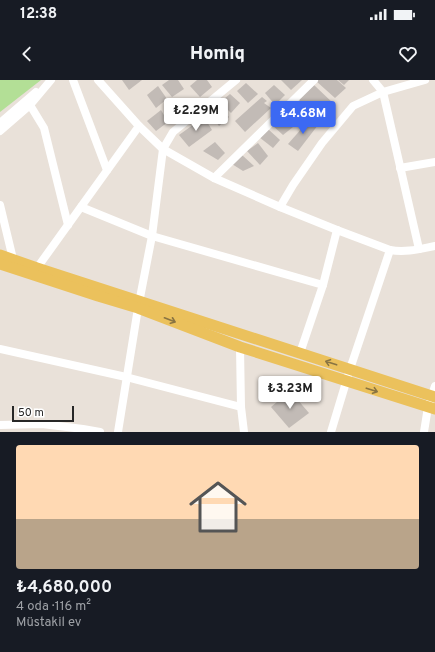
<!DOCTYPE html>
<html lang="tr">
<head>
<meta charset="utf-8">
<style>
	body { margin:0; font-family:Overpass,sans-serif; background:#20242c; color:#f1f3f6; height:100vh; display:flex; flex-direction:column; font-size:15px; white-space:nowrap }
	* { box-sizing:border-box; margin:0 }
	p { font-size:13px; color:#9ea1a6 }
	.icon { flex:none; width:22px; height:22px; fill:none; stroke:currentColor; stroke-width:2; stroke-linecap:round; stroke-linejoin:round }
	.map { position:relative; height:352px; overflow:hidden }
	.drawer { display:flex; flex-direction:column; background:#171b24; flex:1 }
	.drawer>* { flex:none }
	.scale { position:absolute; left:12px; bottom:10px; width:62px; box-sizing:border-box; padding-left:4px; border:2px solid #272727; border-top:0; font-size:11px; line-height:14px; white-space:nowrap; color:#272727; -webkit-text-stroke:3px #fff; paint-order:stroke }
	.price { position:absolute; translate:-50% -34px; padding:0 9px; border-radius:4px; background:#fff; color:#222; font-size:13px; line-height:26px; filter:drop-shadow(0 1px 2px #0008) }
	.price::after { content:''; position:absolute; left:50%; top:24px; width:12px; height:9px; margin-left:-6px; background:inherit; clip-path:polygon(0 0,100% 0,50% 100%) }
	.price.on { background:#3c69f3; color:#fff }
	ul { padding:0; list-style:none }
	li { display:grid; align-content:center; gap:8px; height:212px; padding:0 16px }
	li span { display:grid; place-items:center; height:124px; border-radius:4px; color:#555 }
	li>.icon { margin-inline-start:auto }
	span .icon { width:72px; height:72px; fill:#fffc; stroke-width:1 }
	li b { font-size:17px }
	.status { display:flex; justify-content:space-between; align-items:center; height:28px; padding:0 20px; background:#171b24; direction:ltr }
	.status svg { height:11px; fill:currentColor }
	header { display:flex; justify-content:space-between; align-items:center; height:52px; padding:0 16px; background:#171b24; font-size:18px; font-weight:800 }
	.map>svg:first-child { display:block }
</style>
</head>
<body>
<div class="status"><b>12:38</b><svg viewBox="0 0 49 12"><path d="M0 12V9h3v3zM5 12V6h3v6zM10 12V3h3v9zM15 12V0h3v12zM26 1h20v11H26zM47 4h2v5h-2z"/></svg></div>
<header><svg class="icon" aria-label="back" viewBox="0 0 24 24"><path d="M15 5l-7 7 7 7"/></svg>Homiq<svg class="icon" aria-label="heart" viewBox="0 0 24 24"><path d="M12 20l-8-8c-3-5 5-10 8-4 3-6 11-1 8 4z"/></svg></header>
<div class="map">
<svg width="435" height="352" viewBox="0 0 435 352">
	<rect width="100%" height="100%" fill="#e9e1d9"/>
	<!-- green -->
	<path fill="#b3df96" d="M0,0H41L0,32Z"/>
	<!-- building -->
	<g fill="#c2bbb6">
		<path d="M122,0H142L129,10Z"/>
		<path d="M169,0H178L184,9L172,17L162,5Z"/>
		<path d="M197,0H207L212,7L200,17L190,6Z"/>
		<path d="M281,0H302L291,10Z"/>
		<path d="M318,0H337L346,8L335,18L316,1Z"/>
		<path d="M338,0H349L344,5Z"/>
		<path d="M246,3L258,14L248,23L237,11Z"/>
		<path d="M274,5L285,15L275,25L265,13Z"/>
		<path d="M314,5L335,25L322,42L298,19Z"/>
		<path d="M158,6L167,19L156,28L147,15Z"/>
		<path d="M230,14L240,23L231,33L220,22Z"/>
		<path d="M262,17L267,21L264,23L271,28L245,52L235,41Z"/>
		<path d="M217,25L229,37L219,46L209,32Z"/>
		<path d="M161,30L168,42L156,51L147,41Z"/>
		<path d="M283,36L293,47L283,55L272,45Z"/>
		<path d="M204,37L212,50L189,67L179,55Z"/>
		<path d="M310,39L318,45L298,71L288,64Z"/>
		<path d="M268,49L280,60L273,68L259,57Z"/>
		<path d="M215,62L225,73L218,80L203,71Z"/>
		<path d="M258,63L268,76L260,85L247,71Z"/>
		<path d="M242,75L254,86L243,91L232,84Z"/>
		<path d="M290,311L309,333L289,348L271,327Z"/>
	</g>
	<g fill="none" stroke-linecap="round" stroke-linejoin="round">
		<!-- minor -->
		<g stroke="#fff" stroke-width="8">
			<path d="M73,0L107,90"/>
			<path d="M98,0L139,46L163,69L214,98L280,127L337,150L390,170C405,173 420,169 435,166"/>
			<path d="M373,0L383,12L419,169"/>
			<path d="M30,25L44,48L68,145"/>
			<path d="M0,43L36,12"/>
			<path d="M0,51L30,25L51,0"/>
			<path d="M400,88L435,82"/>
			<path d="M214,98L314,0"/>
			<path d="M0,125L13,179"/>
			<path d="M81,127L152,156L323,205"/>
			<path d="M280,127L293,105L322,63L353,26L383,12L425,0"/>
			<path d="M37,188L139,46"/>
			<path d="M240,267L241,327L244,352"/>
			<path d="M0,269L126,297L241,327"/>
			<path d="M300,273L323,205L337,150"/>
			<path d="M0,345L42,344L83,349L100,352"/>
			<path d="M118,352L138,228L152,156L163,69L173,52L236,0"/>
			<path d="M331,352L350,289L390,170"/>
			<path d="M424,352L428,327L435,306"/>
		</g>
		<!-- major -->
		<g stroke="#ebc15c" stroke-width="11">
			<path d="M0,175L37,188L435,317"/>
			<path d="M0,184L98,216L138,228L240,267L435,329"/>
		</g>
	</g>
	<!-- one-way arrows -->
	<defs><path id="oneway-shaft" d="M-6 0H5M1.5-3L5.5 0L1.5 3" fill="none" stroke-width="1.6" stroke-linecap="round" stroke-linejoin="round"/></defs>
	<g stroke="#897442">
		<use href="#oneway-shaft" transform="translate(170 240) rotate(21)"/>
		<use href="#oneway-shaft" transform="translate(331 283) rotate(-162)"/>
		<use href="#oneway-shaft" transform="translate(372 310) rotate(18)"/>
	</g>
</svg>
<div class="scale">50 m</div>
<b class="price" style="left:196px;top:52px">₺2.29M</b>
<b class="price on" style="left:303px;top:55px">₺4.68M</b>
<b class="price" style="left:290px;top:330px">₺3.23M</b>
</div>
<section class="drawer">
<ul>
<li><span style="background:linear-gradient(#ffd9b3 60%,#b9a48a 0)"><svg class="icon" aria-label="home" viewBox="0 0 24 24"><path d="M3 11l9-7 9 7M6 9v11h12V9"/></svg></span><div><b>₺4,680,000</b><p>4 oda · 116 m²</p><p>Müstakil ev</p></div></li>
</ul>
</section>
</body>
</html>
